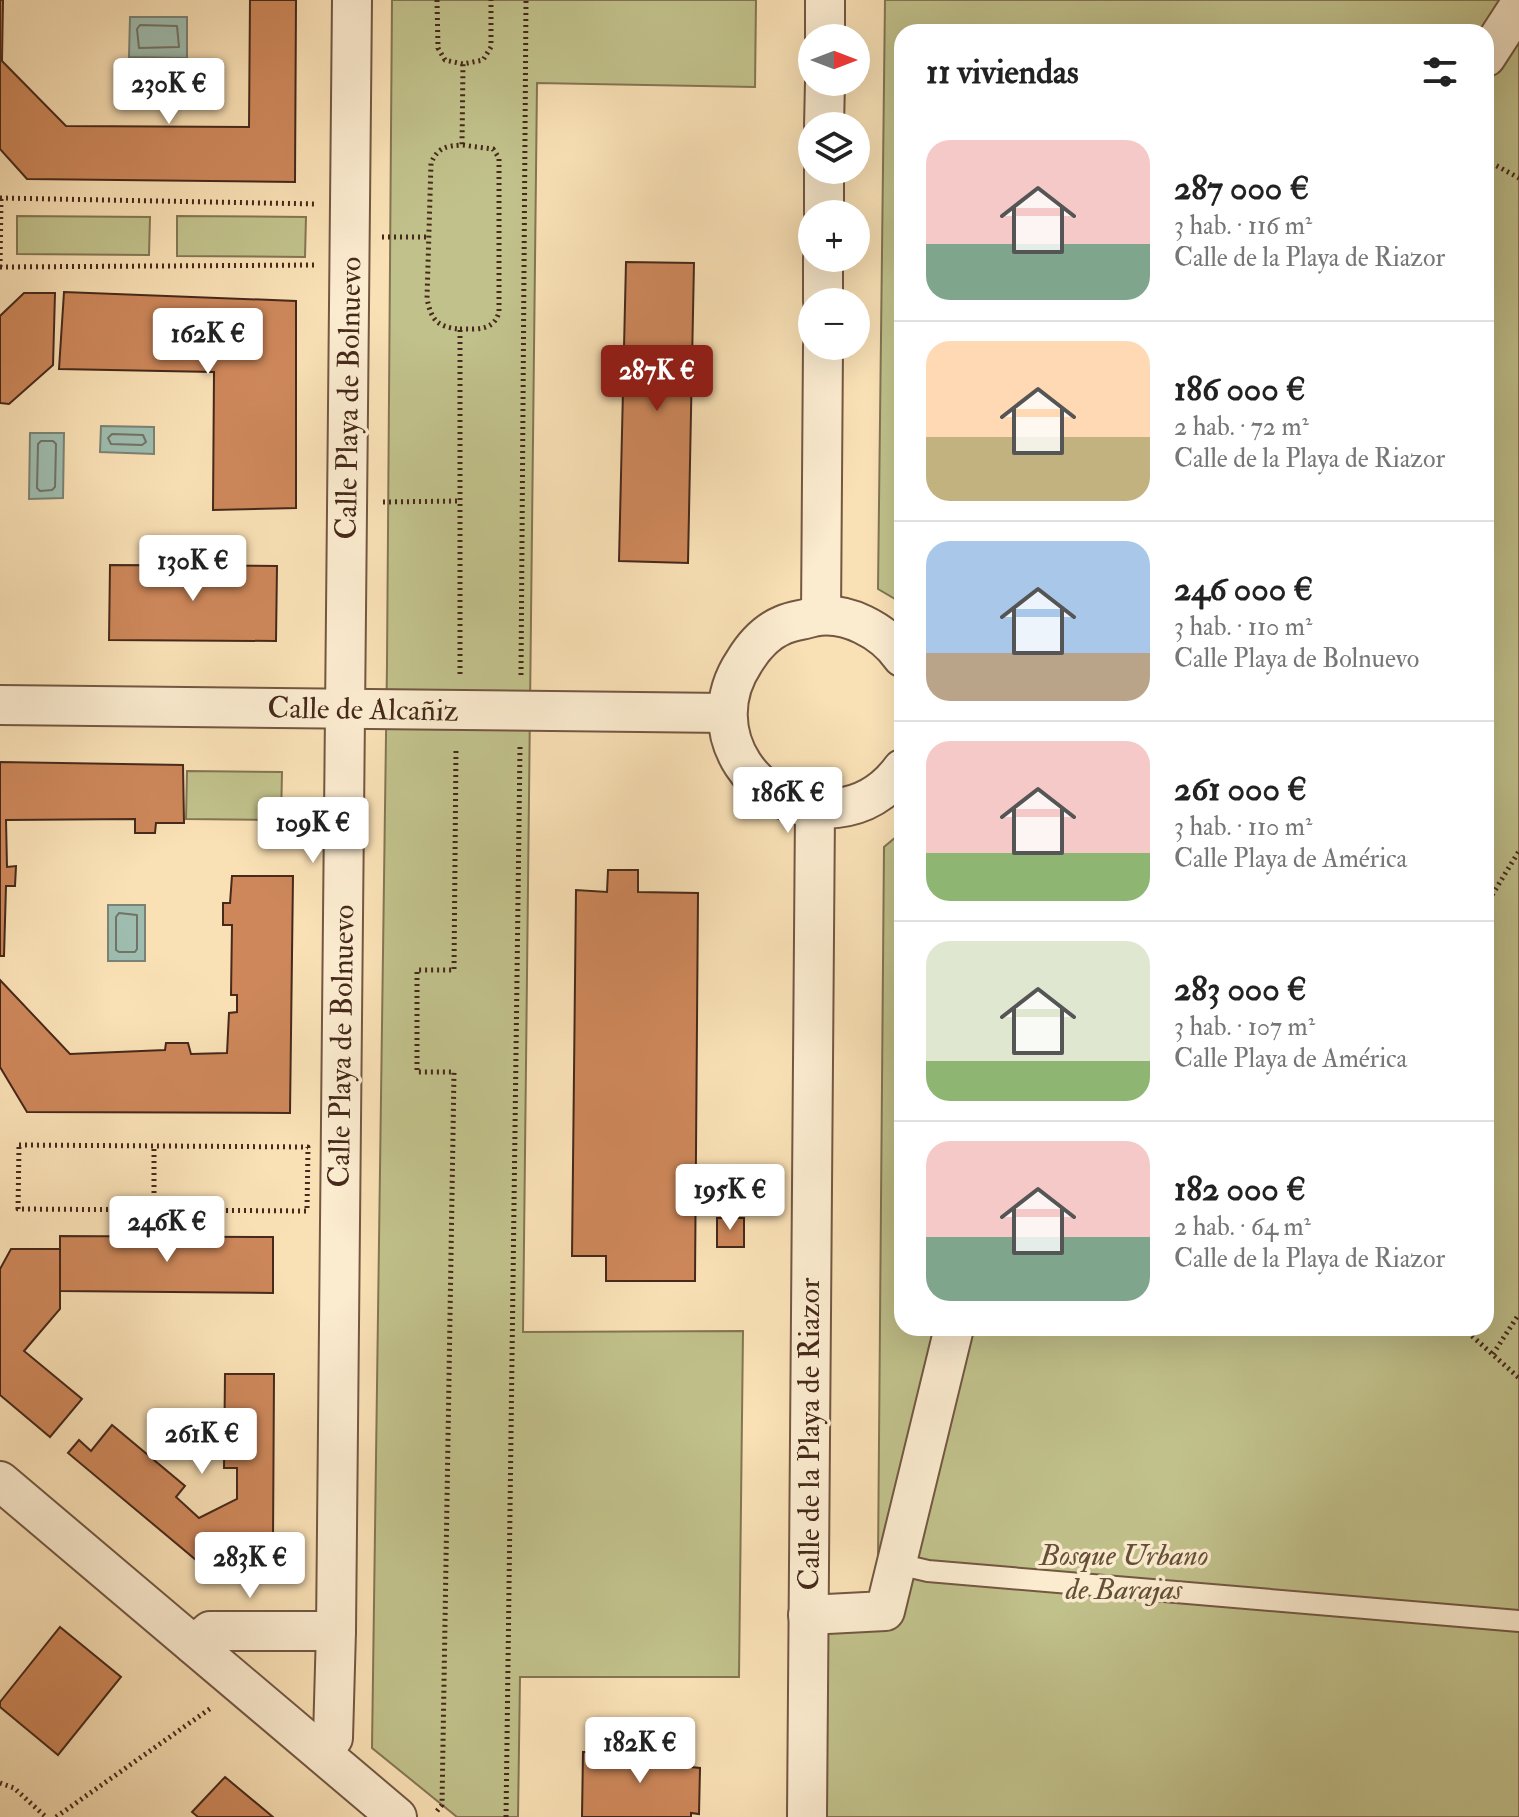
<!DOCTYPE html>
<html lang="es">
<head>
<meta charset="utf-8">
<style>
	body { margin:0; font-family:"IM FELL Double Pica",serif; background:#f2f2f2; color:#222; height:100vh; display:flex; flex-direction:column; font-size:30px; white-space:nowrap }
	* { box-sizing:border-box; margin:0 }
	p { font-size:26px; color:#767676 }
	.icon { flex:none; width:44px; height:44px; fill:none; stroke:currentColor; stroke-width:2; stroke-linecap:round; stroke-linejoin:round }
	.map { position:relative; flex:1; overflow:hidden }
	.side { position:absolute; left:894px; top:24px; width:600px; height:1312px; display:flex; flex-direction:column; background:#fff; border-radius:24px; box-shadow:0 8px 32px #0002 }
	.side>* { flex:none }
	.needle { width:52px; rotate:90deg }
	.fabs { position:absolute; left:798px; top:24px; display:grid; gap:16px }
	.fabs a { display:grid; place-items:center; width:72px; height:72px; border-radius:50%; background:#fff; box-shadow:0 8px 32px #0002; font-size:40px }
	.price { position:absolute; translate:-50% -68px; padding:0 18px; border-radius:8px; background:#fff; color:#222; font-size:26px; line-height:52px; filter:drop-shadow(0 2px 4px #0008) }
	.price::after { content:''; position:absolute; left:50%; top:48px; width:24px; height:18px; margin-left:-12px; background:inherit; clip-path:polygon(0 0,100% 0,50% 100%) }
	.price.on { background:#8f2418; color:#fff }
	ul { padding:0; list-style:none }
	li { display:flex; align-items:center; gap:24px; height:200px; padding:0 32px }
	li+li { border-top:2px solid #e0e0e0 }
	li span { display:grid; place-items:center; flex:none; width:224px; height:160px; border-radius:24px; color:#555 }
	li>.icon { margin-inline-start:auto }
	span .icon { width:96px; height:96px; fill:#fffc; stroke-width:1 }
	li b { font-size:34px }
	h2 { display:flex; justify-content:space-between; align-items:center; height:96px; padding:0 32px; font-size:34px }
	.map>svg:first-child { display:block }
</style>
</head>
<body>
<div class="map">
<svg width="1519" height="1817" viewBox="0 0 1519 1817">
	<rect width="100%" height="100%" fill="#f9e0b5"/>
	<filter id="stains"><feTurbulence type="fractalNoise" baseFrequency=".0025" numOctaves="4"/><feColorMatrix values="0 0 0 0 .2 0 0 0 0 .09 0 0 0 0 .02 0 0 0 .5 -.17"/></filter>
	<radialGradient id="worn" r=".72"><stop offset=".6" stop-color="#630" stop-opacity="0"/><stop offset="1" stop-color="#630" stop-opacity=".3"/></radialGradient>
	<!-- green -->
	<g fill="#c1c18b" stroke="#847553" stroke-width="2">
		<path d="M392,0H756L755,87L537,83L523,1332L743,1331L739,1677H520L518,1817H457L372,1748L387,664Z"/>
		<path d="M885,0H1519V1817H807L808,1615L872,1613L878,1560L884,847L902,832V1328H1486V32H902V603L878,589Z"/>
		<path d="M17,216L150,217L149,255L17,254Z"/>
		<path d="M177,216L306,217L305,257L177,256Z"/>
		<path d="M187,771L282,772L281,820L186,819Z"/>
	</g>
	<!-- water -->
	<g fill="#9ebdb0" stroke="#7b8274" stroke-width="2">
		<path d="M130,17H187V58L129,57Z"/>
		<path d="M101,426L154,427V454L100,452Z"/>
		<path d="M30,433H64L63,498L29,499Z"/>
		<rect x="108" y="905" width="37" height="56"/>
	</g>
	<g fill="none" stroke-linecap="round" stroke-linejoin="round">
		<!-- shore -->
		<g stroke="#727366" stroke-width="2">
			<path d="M140,25L177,26L179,47L139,48L137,29Z"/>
			<path d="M112,434L143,435L146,442L142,445L111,444L108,438Z"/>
			<path d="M41,441H53L56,444L55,487L52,490L40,491L37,488L38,444Z"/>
			<path d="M119,913L137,915V949L135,952H119L116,950V917Z"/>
		</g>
	</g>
	<!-- building -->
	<g fill="#cd875a" stroke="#46291b" stroke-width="2">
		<path d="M0,0H3L2,61L66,126L249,127L250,0H296L295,182L27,179L0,149Z"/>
		<path d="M626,262L694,263L688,563L619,561Z"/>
		<path d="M64,292L296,301V508L213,510L214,372L59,369Z"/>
		<path d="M24,293H55L53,365L9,404L0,403V316Z"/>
		<path d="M110,565L277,566L276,641L109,640Z"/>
		<path d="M0,762L183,765L184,823H156L155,833H135V819L6,820L7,867L16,866L15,886H6L4,956H0Z"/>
		<path d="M608,870H638V892L698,893L695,1281H606V1256H572L576,890L607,892Z"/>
		<path d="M232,876H293L290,1113L27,1112L0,1067V980L70,1054L165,1050L166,1043H188L191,1054L227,1053L229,1013L237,1012V995H231L232,925H223V903H230Z"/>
		<rect x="717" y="1218" width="27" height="29"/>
		<path d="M60,1236L273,1237V1293L60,1291Z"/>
		<path d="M11,1249H60V1309L24,1351L82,1399L50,1437L0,1395V1269Z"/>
		<path d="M225,1374H274L273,1540H260L258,1537L214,1557L216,1560L208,1570L68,1453L79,1440L91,1451L112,1425L185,1486L176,1497L199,1518L237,1499V1468H224Z"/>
		<path d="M60,1627L121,1677L58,1755L0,1707V1702Z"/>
		<path d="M583,1752L692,1754L691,1767L700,1768L699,1814L691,1813V1817H582Z"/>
		<path d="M225,1777L273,1817H198L192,1812Z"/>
	</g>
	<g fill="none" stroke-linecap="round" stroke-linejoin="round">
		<!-- service casing -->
		<g stroke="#735742" stroke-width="24">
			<path id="service" d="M898,1564L928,1571L1519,1621"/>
		</g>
		<!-- minor casing -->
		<g stroke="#735742" stroke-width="42">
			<g id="minor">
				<path d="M825,38V0"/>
				<path d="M1486,57L1519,6"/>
				<path d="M824,126L825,82"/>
				<path d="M824,214V170"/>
				<path d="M823,302V258"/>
				<path d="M821,615L823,346"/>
				<path d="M902,657C884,631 846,610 813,617C803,620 792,621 783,625C766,632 753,647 744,662C698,731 756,817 837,808C864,805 886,791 902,769"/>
				<path d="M0,705L726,713"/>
				<path d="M0,1481L397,1817"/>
				<path d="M808,1615L885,1611L954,1328"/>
				<path d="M194,1645L210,1631H336"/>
				<path d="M321,1751L333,1738L336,1631L352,0"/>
				<path d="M807,1817L815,811"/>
			</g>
		</g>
		<!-- path -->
		<g stroke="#46291b" stroke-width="5" stroke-dasharray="2 4" stroke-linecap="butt">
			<path d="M437,0L438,48L445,60L463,64L483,60L491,47V0"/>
			<path d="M1486,160L1519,178"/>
			<path d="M0,198L316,204V206"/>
			<path d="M382,237H429"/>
			<path d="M0,267L315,265"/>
			<path d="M0,267L1,199"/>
			<path d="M460,329C477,329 494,331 499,312V158L493,149L462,145"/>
			<path d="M383,502L460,501"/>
			<path d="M460,674V329C437,327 431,320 427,298L431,163C438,147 447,146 462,145L463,64"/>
			<path d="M521,675L526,0"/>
			<path d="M1486,905L1519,851"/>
			<path d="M19,1145L308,1147L307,1211L18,1209Z"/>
			<path d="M154,1211V1146"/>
			<path d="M1463,1328L1519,1378"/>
			<path d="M1493,1354L1519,1314"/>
			<path d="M0,1783L14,1788L46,1817"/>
			<path d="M437,1811L442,1805L454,1072H417V970H454L456,747"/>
			<path d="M56,1817L211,1708"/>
			<path d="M506,1817L520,747"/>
		</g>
		<!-- service -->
		<use href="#service" stroke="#fbebcf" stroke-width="20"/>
		<!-- minor -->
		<use href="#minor" stroke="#fbebcf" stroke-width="38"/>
	</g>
	<g text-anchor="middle" stroke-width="7" stroke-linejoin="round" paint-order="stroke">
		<!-- street labels -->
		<g font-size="30" fill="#46291b" stroke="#fbebcf">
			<text transform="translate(348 398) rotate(-89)" y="10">Calle Playa de Bolnuevo</text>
			<text transform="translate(363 709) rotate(1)" y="10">Calle de Alcañiz</text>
			<text transform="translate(341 1046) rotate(-89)" y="10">Calle Playa de Bolnuevo</text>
			<text transform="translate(809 1434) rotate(-90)" y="10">Calle de la Playa de Riazor</text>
		</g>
		<!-- park labels -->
		<g font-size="30" font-style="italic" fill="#654f37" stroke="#fbebcf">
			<text x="1124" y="1565">Bosque Urbano<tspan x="1124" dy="34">de Barajas</tspan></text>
		</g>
	</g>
	<rect width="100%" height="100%" filter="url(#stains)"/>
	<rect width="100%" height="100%" fill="url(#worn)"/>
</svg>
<div class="fabs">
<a><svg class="needle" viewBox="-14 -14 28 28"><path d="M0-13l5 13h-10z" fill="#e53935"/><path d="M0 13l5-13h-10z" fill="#767676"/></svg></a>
<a><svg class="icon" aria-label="layers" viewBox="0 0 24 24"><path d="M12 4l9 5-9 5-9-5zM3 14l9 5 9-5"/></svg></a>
<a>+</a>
<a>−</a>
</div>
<b class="price" style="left:169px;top:126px">230K €</b>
<b class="price" style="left:208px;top:376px">162K €</b>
<b class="price on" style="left:657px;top:413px">287K €</b>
<b class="price" style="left:193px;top:603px">130K €</b>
<b class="price" style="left:788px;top:835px">186K €</b>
<b class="price" style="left:313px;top:865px">109K €</b>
<b class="price" style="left:730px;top:1232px">195K €</b>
<b class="price" style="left:167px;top:1264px">246K €</b>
<b class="price" style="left:202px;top:1476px">261K €</b>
<b class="price" style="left:250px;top:1600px">283K €</b>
<b class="price" style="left:640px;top:1785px">182K €</b>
<section class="side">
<h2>11 viviendas<svg class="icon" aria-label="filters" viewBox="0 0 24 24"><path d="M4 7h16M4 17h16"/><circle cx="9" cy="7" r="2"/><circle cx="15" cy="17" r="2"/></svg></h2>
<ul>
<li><span style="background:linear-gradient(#f6c9c9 65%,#7fa58c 0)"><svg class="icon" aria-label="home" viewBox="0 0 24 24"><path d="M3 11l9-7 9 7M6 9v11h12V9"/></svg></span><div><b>287 000 €</b><p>3 hab. · 116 m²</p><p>Calle de la Playa de Riazor</p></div></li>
<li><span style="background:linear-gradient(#ffd9b3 60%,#c2b280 0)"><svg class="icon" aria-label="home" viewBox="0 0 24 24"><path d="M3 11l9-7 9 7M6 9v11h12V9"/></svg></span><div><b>186 000 €</b><p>2 hab. · 72 m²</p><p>Calle de la Playa de Riazor</p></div></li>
<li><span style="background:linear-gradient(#a9c7e8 70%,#b9a48a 0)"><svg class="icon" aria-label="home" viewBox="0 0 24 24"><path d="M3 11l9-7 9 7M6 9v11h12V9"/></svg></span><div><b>246 000 €</b><p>3 hab. · 110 m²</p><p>Calle Playa de Bolnuevo</p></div></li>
<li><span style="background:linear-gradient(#f6c9c9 70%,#8fb573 0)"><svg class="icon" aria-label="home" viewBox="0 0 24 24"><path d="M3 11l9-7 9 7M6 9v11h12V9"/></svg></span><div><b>261 000 €</b><p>3 hab. · 110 m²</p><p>Calle Playa de América</p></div></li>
<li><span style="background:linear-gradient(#dfe7d0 75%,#8fb573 0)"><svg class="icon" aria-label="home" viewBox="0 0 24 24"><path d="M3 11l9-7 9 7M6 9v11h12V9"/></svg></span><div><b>283 000 €</b><p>3 hab. · 107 m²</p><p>Calle Playa de América</p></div></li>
<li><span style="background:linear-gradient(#f6c9c9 60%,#7fa58c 0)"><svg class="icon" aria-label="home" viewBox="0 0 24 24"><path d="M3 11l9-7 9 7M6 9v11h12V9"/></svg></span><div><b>182 000 €</b><p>2 hab. · 64 m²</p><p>Calle de la Playa de Riazor</p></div></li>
</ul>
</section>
</div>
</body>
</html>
